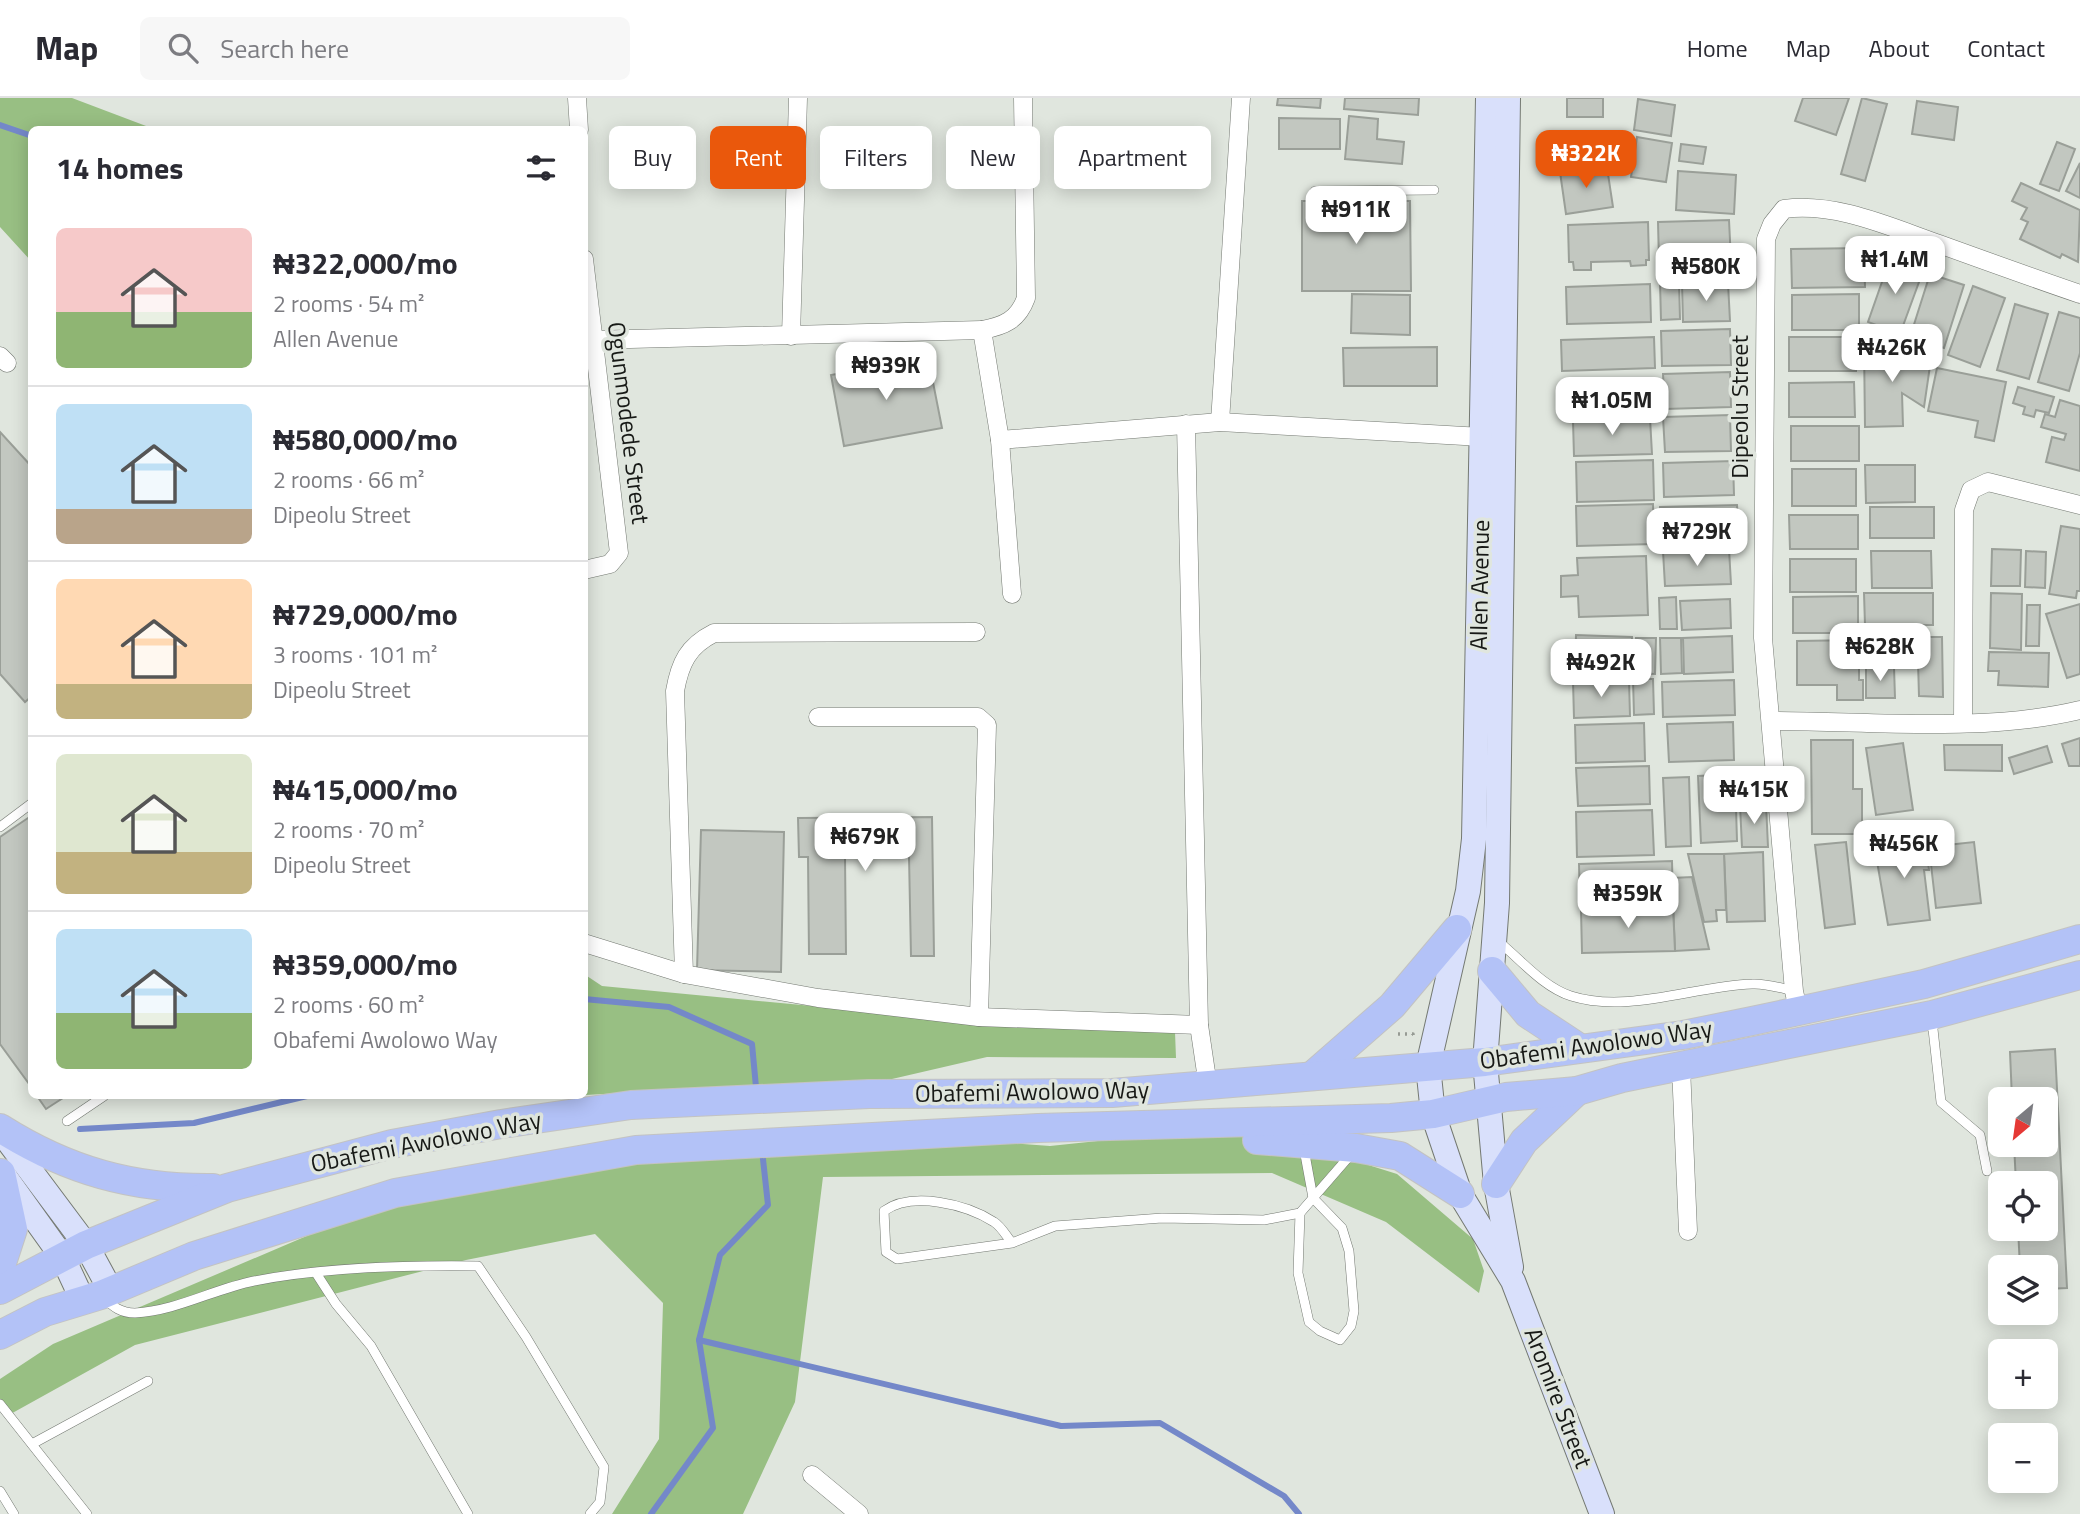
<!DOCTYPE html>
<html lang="en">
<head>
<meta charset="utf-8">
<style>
	body { margin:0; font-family:"Titillium Web",sans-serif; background:#f7f7f7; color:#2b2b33; height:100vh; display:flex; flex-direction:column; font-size:26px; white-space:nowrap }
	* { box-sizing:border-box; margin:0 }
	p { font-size:23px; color:#7c7c81 }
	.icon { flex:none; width:38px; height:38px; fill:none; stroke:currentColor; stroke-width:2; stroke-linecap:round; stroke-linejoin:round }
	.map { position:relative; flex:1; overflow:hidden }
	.panel { position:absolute; left:28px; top:28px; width:560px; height:973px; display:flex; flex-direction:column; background:#fff; border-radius:10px; box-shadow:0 4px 18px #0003 }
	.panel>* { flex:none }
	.hud { position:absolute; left:609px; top:28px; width:665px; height:63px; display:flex; gap:14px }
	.needle { width:46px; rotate:209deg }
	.buttons { position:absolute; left:1988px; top:989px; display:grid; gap:14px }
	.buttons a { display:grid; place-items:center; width:70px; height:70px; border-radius:10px; background:#fff; box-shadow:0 4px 18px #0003; font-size:35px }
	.price { position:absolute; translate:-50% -60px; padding:0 16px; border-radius:14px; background:#fff; color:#222; font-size:23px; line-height:46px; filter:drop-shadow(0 2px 4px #0008) }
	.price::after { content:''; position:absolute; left:50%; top:42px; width:21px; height:16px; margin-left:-10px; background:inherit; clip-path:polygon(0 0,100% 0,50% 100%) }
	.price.active { background:#ea580c; color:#fff }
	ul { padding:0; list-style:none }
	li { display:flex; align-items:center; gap:21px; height:175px; padding:0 28px }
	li+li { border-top:2px solid #e1e1e2 }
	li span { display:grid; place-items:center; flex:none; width:196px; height:140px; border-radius:10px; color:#555 }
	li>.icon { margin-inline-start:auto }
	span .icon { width:84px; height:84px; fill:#fffc; stroke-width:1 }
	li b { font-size:30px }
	h2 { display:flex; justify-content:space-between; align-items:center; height:84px; padding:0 28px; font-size:30px }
	.chip { padding:0 24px; border-radius:10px; background:#fff; box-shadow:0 4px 18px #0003; font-size:24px; line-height:63px }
	.chip.active { background:#ea580c; color:#fff }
	header { display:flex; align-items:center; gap:42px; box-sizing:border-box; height:98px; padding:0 35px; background:#fff; border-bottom:2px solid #e1e1e2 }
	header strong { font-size:33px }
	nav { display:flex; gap:38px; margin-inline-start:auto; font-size:24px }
	.search { width:490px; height:63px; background:#f7f7f7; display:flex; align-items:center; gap:18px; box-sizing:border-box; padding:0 24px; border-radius:10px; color:#7c7c81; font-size:26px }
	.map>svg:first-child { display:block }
</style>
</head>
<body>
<header>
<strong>Map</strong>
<div class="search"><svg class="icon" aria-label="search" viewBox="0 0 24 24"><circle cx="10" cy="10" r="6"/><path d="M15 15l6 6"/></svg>Search here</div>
<nav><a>Home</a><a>Map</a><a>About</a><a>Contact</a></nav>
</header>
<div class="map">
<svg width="2080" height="1416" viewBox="0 0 2080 1416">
	<rect width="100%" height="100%" fill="#e0e6de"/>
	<!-- green -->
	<g fill="#98bf83">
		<path d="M0,0H72L154,31L32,32L31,163L0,129Z"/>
		<path d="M584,876L602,888L1002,926L1175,934L1176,960L987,959L892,981L585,997Z"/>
		<path d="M1186,1029L1292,1043L1397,1076L1473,1141L1484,1173L1479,1195L1386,1124L1272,1075L823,1079L795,1304L743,1416H612L659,1341L663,1205L595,1136L466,1162L135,1247L7,1318L0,1310V1281L53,1246L323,1131L481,1080L639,1060L969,1042L1050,1048L1136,1039Z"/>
	</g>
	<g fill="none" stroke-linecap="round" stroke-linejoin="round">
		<!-- stream -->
		<g stroke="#7488c9" stroke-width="6">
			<path d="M0,27L32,38"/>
			<path d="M584,901L669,909L752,946L756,989"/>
			<path d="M80,1031L194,1025L307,998"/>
			<path d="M699,1242L1061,1328L1160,1325L1284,1398L1299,1416"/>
			<path d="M651,1416L713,1330L699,1242L720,1157L768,1107L762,1052"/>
		</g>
	</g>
	<!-- building -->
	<g fill="#c2c7c0" stroke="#9a9f98" stroke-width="2">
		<path d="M1278,0H1321L1320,10L1277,7Z"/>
		<path d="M1345,0H1419L1418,17L1344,11Z"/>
		<rect x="1567" y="0" width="36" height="19"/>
		<path d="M1803,0H1849L1836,37L1795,23Z"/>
		<path d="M1862,0L1887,6L1865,83L1841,76Z"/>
		<path d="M1638,1L1675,7L1671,38L1634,32Z"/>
		<path d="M1917,3L1958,9L1954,42L1912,36Z"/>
		<path d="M1349,18L1378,21L1377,41L1404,44L1402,66L1345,61Z"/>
		<path d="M1279,20L1340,21V51H1279Z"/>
		<path d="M1637,39L1672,45L1666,84L1631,79Z"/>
		<path d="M2057,44L2075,51L2059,93L2040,86Z"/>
		<path d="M1681,46L1706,49L1703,66L1679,63Z"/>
		<path d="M2080,65V100L2066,93Z"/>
		<path d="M1597,67L1598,77L1608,76L1613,109L1566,116L1560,74Z"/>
		<path d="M1678,73L1736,77L1734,116L1676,112Z"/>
		<path d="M2021,85L2080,112L2078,164L2062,156L2060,160L2020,141L2028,124L2021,121L2027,110L2012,103Z"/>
		<path d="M1302,103H1410L1411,193H1302Z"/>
		<path d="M1729,122L1731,163L1659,164L1658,124Z"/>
		<path d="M1648,124L1649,162H1646V167L1631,168L1630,163L1591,164V172H1574L1573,164H1569L1568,127Z"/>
		<path d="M1864,150L1865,189L1792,190L1791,151Z"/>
		<path d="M1890,161L1923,173L1900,236L1868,224Z"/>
		<path d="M1930,176L1964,187L1944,250L1910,239Z"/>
		<path d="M1660,184H1679L1680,221L1661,222Z"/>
		<path d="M1728,185L1730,223L1683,224L1682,186Z"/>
		<path d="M1650,186L1651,224L1567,226L1566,189Z"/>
		<path d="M1973,188L2005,200L1980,269L1948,257Z"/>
		<path d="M1352,196L1410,197V237L1351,235Z"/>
		<path d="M1859,196V232H1792V197Z"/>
		<path d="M2015,206L2048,216L2029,281L1997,272Z"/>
		<path d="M2059,214L2080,220V255L2069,293L2038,284Z"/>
		<path d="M1730,231L1731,267L1662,268L1661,233Z"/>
		<path d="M1654,239L1655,270L1562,273L1561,242Z"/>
		<rect x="1789" y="239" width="67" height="34"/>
		<path d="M1864,246L1931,261L1924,309L1902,295L1903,328L1865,329Z"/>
		<path d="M1437,249V288H1344L1343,250Z"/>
		<path d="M928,259L942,330L844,348L831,277Z"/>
		<path d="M1937,270L2006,284L1994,343L1975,339L1978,323L1928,313Z"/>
		<path d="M1730,274L1731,309L1665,311L1663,276Z"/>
		<path d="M1650,284L1651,313L1573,315L1572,287Z"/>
		<path d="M1854,284L1855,319H1789V285Z"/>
		<path d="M2018,289L2054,299L2049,315L2036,312L2034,319L2023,316L2025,309L2013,305Z"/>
		<path d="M2060,302L2080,308V373L2046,364L2052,339L2064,342L2066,336L2041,329L2045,316L2055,319Z"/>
		<path d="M1730,317L1731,353L1665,354L1663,319Z"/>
		<path d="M1650,320L1652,356L1574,358L1573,323Z"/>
		<rect x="1791" y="328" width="68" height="35"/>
		<path d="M0,334L32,369V598L25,604L0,576Z"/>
		<path d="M1653,362L1654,402L1577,404L1576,364Z"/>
		<path d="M1733,363L1734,397L1664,399L1663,365Z"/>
		<path d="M1865,367H1915V404L1866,405Z"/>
		<rect x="1792" y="371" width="64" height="37"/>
		<path d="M1653,406L1654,446L1577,448L1576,408Z"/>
		<path d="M1737,407L1739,445L1661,447L1660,409Z"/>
		<rect x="1870" y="409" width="64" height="31"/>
		<path d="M1789,417H1858V451H1790Z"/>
		<path d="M2061,428L2080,431V493H2077L2076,500L2049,496Z"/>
		<path d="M1729,451L1731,486L1665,488L1663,453Z"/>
		<path d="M1992,451L2021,452L2020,488H1991Z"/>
		<path d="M1871,453H1931L1932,490H1872Z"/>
		<path d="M2026,453L2046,454L2045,490L2025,489Z"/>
		<path d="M1646,458L1648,517L1579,519L1578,498L1561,499V478L1578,477L1577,460Z"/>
		<rect x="1790" y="461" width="66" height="33"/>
		<path d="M1864,495H1933V527H1865Z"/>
		<path d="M1991,495L2022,496L2021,552L1990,550Z"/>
		<path d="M1858,498V535H1793V499Z"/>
		<path d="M1676,499L1677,531H1660L1659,500Z"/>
		<path d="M1730,501L1731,530L1682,532L1680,503Z"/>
		<path d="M2080,506V576L2067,580L2046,516Z"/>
		<path d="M2027,507H2040L2039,548H2026Z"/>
		<path d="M1576,537L1632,539L1631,576L1575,573Z"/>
		<path d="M1732,538L1733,574L1684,576L1683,540Z"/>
		<path d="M1880,539H1942L1943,599L1919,598L1918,563H1880Z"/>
		<path d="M1636,540H1656L1655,576L1635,575Z"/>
		<path d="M1660,540H1681L1682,575L1661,576Z"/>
		<path d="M1859,542V582H1863V602H1837V587H1797V543Z"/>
		<path d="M1989,554L2049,555L2048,589L1998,587L1999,573H1988Z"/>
		<path d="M1866,569H1894L1895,600H1866Z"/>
		<path d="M1633,581H1653L1654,616L1634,617Z"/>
		<path d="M1629,582L1630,618L1574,620L1573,583Z"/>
		<path d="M1734,582L1735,617L1663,619L1662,584Z"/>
		<path d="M1733,624L1734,662L1669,664L1667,626Z"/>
		<path d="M1644,625L1645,663L1576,665L1575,627Z"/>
		<path d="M2080,640V668H2069L2062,646Z"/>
		<path d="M1811,642H1853V691H1862V736H1812Z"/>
		<path d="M1903,645L1913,712L1876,717L1866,650Z"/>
		<path d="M1944,647H2002V673L1945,672Z"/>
		<path d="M2047,648L2052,664L2014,676L2009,660Z"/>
		<path d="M1649,668L1650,706L1578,708L1576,670Z"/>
		<path d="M1735,676L1737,743L1701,745L1698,678Z"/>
		<path d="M1689,679L1691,748L1666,749L1663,680Z"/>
		<path d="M1766,706L1768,749H1742L1740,707Z"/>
		<path d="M1652,712L1654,757L1577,759L1576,714Z"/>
		<path d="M932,719L934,858H911L909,758L845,759L846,856H809L808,759H799L798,720Z"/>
		<path d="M28,720L32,725V990L0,946V739Z"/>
		<path d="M701,732L784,734L781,874L697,872Z"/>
		<path d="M1925,741L1929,772H1924L1930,822L1888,827L1874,746Z"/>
		<path d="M1846,744L1855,826L1825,830L1815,747Z"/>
		<path d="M1974,744L1981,805L1936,810L1929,749Z"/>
		<path d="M1763,754L1765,823L1727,824L1724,756Z"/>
		<path d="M1688,756H1724L1726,812H1716L1717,823L1704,824Z"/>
		<path d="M1672,763L1673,804L1580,806L1579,766Z"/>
		<path d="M1692,779L1709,851L1675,853L1672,780Z"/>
		<path d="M1673,809L1675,853L1582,855L1581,812Z"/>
		<path d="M2055,951L2067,1190L2046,1191V1169H2020L2018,1130H2046V1085H2016L2014,1046H2046V1001H2012L2010,954Z"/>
		<path d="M37,998H66L46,1011Z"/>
	</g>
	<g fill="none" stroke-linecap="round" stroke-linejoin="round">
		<!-- lane casing -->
		<g stroke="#747972" stroke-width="10">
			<g id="lane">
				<path d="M1315,93L1434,92"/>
				<path d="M0,729L32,705"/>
				<path d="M1498,843C1520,861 1543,889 1571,898C1628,916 1694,888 1752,886C1765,885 1781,890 1794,893"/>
				<path d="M1932,922L1941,1004L1980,1037L1987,1073"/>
				<path d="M67,1023L104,998"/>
				<path d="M1300,1115L1298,1175L1309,1224L1320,1233L1340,1242L1351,1228L1354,1213L1349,1153L1342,1130L1313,1100L1304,1051"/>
				<path d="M1012,1145C1007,1139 1001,1128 994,1124C966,1106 912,1093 884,1113L886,1154L897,1161L1012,1145L1055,1128L1162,1120L1264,1122L1300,1115L1353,1054"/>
				<path d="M316,1175L336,1206L371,1248L468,1416"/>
				<path d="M103,1199C113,1209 121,1215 135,1215C176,1213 214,1191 254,1183C326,1169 404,1167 478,1168L526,1239L604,1369L600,1404L590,1416"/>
				<path d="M0,1306L87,1416"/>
				<path d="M32,1346L148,1283"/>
				<path d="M0,1393L14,1416"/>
			</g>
		</g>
		<!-- street casing -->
		<g stroke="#747972" stroke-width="19">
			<g id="street">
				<path d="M577,0L579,32"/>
				<path d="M584,161L619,455L610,466L584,472"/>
				<path d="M982,232C1004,228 1018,222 1026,200L1023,0"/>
				<path d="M791,238L798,0"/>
				<path d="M592,242L982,232L1000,342L1012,496"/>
				<path d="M0,258L7,265"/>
				<path d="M1220,324L1241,0"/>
				<path d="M1186,326L1199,927L1208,988"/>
				<path d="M1000,342L1220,324L1482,339"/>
				<path d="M976,534L714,535C688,548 680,565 675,593L684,876L818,900L979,919L1199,927"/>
				<path d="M818,619H978L987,627L979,919"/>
				<path d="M1772,623C1871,623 1984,635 2080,612"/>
				<path d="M1963,624L1964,412L1971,392L1988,384L2080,407"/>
				<path d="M584,845L684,876"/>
				<path d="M1798,912L1794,893L1763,540L1766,141L1772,126L1784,111C1836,104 1890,129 1939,146C1986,163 2033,180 2080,196"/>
				<path d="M1681,969L1688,1133"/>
				<path d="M812,1377L859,1416"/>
			</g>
		</g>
		<!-- secondary casing -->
		<g stroke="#747972" stroke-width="26">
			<g id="secondary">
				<path d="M1488,0L1474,741L1468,793L1428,968L1433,1016L1460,1096L1513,1183L1602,1416"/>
				<path d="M1508,0L1497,805L1485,964L1496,1086L1511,1169"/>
				<path d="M0,1032L86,1147L111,1193"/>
				<path d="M3,1076L63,1160L83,1203"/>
			</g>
		</g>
		<!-- primary casing -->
		<g stroke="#c3c3c2" stroke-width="30">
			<g id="primary">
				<path d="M1492,873L1528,916L1578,949"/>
				<path d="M1313,977L1392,908L1457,831"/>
				<path d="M0,1030C68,1073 133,1091 213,1090"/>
				<path d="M1257,1042L1356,1050L1400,1058L1460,1096"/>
				<path d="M1496,1086L1524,1043L1577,993"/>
				<path d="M0,1171L13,1131L1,1075"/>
				<path d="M0,1192L86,1147L227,1090L392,1046L501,1026L631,1007L869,996L1112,995L1485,964L1683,937L1752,923L1924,886L2080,841"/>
				<path d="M0,1237L45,1214L101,1197L194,1158L395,1095L636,1052L1038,1030L1391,1020L1433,1016L1506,999L1577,993L1622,980L1932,917L2080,877"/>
			</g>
		</g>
		<!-- path -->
		<path stroke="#969b94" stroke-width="3.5" stroke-dasharray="2 5" stroke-linecap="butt" d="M1398,936H1413V939"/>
		<!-- lane -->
		<use href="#lane" stroke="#fff" stroke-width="9"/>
		<!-- street -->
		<use href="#street" stroke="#fff" stroke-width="18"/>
		<!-- secondary -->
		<use href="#secondary" stroke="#d9e0fb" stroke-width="24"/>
		<!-- primary -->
		<use href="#primary" stroke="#b3c2f7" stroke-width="28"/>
	</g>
	<g text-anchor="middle" stroke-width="7" stroke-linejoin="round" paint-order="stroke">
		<!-- street labels -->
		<g font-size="24" fill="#171916" stroke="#e0e6de">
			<text transform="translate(1740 309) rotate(-90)" y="8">Dipeolu Street</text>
			<text transform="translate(628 325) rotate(83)" y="8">Ogunmodede Street</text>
			<text transform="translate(1480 487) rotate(-89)" y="8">Allen Avenue</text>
			<text transform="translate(1596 947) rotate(-8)" y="8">Obafemi Awolowo Way</text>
			<text transform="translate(1032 994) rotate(-1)" y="8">Obafemi Awolowo Way</text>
			<text transform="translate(426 1044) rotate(-11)" y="8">Obafemi Awolowo Way</text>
			<text transform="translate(1558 1300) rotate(69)" y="8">Aromire Street</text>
		</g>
	</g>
</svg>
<div class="buttons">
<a><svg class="needle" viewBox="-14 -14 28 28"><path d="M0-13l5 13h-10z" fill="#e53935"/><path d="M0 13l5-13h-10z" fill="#7c7c81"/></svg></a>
<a><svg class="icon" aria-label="locate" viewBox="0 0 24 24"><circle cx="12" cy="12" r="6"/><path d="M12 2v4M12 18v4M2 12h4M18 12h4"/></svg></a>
<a><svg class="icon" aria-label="layers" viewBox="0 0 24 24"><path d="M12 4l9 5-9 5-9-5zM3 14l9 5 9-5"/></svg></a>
<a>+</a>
<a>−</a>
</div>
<b class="price active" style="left:1586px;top:92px">₦322K</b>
<b class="price" style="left:1356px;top:148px">₦911K</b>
<b class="price" style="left:1895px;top:198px">₦1.4M</b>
<b class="price" style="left:1706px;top:205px">₦580K</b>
<b class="price" style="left:1892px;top:286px">₦426K</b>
<b class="price" style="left:886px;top:304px">₦939K</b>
<b class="price" style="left:1612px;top:339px">₦1.05M</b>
<b class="price" style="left:1697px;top:470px">₦729K</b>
<b class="price" style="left:1880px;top:585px">₦628K</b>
<b class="price" style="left:1601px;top:601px">₦492K</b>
<b class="price" style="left:1754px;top:728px">₦415K</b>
<b class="price" style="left:865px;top:775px">₦679K</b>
<b class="price" style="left:1904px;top:782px">₦456K</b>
<b class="price" style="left:1628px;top:832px">₦359K</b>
<div class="hud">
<a class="chip">Buy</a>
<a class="chip active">Rent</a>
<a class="chip">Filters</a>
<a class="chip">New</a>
<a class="chip">Apartment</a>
</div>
<section class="panel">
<h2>14 homes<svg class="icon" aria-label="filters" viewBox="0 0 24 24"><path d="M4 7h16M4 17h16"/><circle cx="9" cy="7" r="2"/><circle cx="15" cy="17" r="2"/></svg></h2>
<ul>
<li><span style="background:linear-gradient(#f6c9c9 60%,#8fb573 0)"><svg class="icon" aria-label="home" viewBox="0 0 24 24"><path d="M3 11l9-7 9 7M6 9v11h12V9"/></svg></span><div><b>₦322,000/mo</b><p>2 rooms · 54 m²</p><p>Allen Avenue</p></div></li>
<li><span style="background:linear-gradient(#bfe0f5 75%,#b9a48a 0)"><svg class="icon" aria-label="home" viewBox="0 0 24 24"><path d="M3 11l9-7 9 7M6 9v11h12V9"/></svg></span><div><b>₦580,000/mo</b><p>2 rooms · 66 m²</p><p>Dipeolu Street</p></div></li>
<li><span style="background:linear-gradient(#ffd9b3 75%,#c2b280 0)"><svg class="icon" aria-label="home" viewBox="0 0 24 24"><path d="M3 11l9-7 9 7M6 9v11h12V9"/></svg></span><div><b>₦729,000/mo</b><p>3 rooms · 101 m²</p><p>Dipeolu Street</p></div></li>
<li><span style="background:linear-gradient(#dfe7d0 70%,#c2b280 0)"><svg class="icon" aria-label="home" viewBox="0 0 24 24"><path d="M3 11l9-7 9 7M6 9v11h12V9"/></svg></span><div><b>₦415,000/mo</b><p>2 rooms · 70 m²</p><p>Dipeolu Street</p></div></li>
<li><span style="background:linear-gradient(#bfe0f5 60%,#8fb573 0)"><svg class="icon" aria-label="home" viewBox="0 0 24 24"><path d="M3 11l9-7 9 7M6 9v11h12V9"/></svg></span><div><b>₦359,000/mo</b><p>2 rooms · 60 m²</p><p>Obafemi Awolowo Way</p></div></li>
</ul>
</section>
</div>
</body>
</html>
